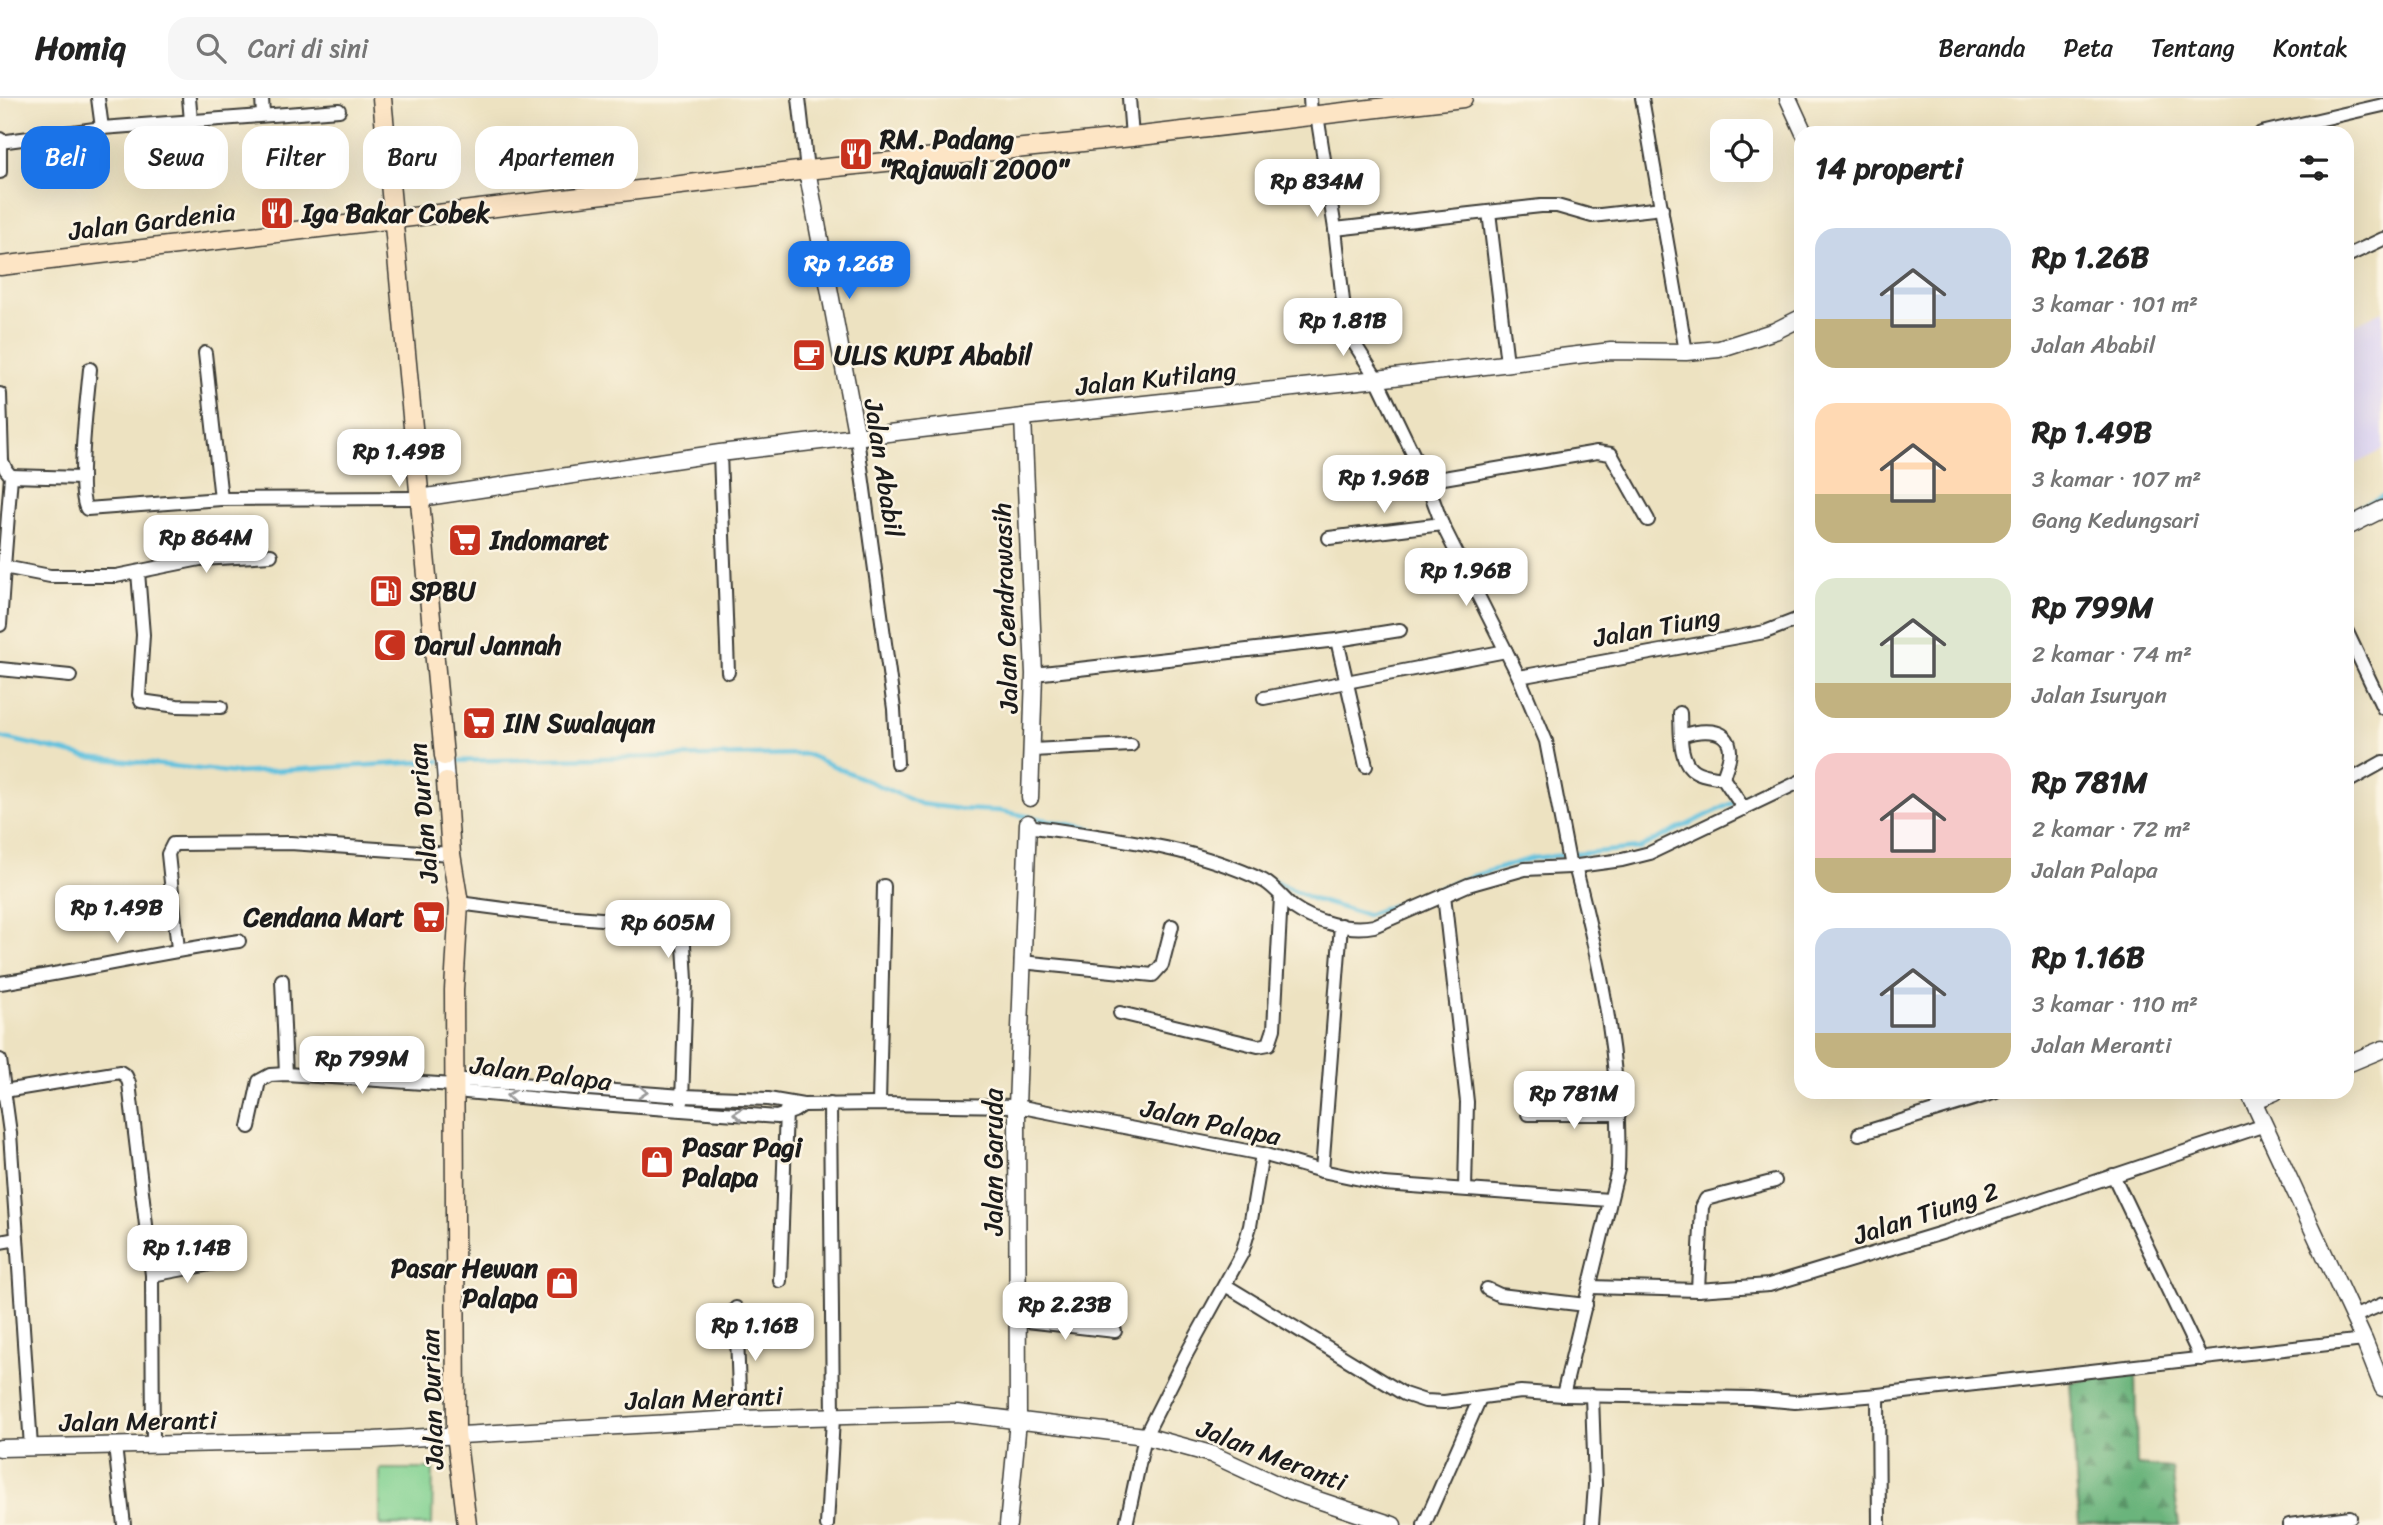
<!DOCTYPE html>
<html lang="id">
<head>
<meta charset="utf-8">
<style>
	body { margin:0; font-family:Sriracha,sans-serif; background:#f6f6f6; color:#222; height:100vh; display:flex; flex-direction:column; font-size:26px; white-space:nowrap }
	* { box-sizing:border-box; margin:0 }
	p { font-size:23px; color:#767676 }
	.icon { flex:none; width:38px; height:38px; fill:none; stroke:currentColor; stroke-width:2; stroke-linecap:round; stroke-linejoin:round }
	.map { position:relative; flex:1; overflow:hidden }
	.side { position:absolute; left:1794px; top:28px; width:560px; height:973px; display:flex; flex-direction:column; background:#fff; border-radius:21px; box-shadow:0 7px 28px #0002 }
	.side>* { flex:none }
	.guide { position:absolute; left:21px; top:28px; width:665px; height:63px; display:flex; gap:14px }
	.tools { position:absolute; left:1710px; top:21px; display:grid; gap:14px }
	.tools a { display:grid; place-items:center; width:63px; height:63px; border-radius:14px; background:#fff; box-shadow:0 7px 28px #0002; font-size:35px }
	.price { position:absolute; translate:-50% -60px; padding:0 16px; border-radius:14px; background:#fff; color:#222; font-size:23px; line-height:46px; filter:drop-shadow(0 2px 4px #0008) }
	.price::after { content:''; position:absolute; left:50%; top:42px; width:21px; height:16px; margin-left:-10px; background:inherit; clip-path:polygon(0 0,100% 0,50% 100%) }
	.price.active { background:#1a73e8; color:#fff }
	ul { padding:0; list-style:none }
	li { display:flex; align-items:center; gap:21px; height:175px; padding:0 21px }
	li span { display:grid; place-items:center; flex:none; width:196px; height:140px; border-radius:21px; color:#555 }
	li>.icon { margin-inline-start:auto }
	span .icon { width:84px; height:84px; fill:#fffc; stroke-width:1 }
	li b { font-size:30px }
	h2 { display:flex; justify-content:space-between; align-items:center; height:84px; padding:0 21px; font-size:30px }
	.chip { padding:0 24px; border-radius:21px; background:#fff; box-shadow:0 7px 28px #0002; font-size:24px; line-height:63px }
	.chip.active { background:#1a73e8; color:#fff }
	header { display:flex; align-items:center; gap:42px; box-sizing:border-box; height:98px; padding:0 35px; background:#fff; border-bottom:2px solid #e0e0e0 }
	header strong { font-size:33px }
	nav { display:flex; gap:38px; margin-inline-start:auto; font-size:24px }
	.search { width:490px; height:63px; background:#f6f6f6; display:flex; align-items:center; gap:18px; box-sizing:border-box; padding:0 24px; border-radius:21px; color:#767676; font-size:26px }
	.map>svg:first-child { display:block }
</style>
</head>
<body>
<header>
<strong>Homiq</strong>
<div class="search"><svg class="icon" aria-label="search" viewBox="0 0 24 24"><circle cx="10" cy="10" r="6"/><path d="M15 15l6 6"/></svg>Cari di sini</div>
<nav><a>Beranda</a><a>Peta</a><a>Tentang</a><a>Kontak</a></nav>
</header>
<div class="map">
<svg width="2383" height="1427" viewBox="0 0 2383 1427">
	<defs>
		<pattern id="forest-firs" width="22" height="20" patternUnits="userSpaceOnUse" patternTransform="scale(1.75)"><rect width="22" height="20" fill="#6ab47c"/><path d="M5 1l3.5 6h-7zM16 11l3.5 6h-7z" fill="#569265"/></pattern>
	</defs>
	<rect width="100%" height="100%" fill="#fcf5e5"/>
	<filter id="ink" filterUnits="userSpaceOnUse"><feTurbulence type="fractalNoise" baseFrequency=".0143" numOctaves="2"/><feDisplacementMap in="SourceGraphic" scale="14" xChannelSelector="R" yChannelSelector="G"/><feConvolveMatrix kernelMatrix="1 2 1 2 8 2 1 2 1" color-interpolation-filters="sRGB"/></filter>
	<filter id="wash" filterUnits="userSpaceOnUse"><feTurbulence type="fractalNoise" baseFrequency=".00686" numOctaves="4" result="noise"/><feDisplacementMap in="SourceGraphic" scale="28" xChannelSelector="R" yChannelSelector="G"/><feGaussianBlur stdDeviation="1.57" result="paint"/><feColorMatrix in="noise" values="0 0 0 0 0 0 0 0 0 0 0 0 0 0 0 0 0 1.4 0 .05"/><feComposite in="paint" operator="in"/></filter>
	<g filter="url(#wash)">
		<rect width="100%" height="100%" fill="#ede2c1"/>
		<!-- built -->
		<path fill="#ddd5f6" d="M2383,213V352L2347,370V230Z"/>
		<!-- forest -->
		<path fill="url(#forest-firs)" stroke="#43684c" stroke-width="2" d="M2135,1274L2137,1367L2172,1370L2179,1427L2079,1425L2070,1284Z"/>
		<!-- green -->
		<path fill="#83d292" stroke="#507757" stroke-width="2" d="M380,1371H433L432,1427H380Z"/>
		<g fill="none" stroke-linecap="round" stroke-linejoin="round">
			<!-- stream -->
			<g stroke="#60c1de" stroke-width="4.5">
				<path d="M2347,415L2383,398"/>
				<path d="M0,639L88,659L236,675L440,663"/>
				<path d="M449,663L806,656L921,706L959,711L1000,713L1093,731"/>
				<path d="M1272,782L1312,801L1366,817L1470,779L1533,760L1639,750L1801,672"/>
			</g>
		</g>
	</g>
	<g filter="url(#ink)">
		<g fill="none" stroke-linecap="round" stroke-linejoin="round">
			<!-- minor casing -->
			<g stroke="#3b3a35" stroke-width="16">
				<g id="minor">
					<path d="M98,0L102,30"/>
					<path d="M189,0L191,23"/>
					<path d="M262,0L263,17"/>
					<path d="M799,0L807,72"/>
					<path d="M1129,0L1132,39"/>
					<path d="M1310,0L1311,17"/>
					<path d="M1642,0L1686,254"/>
					<path d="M1317,17L1335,131L1345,221L1354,245L1377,281L1426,383L1442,426L1519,579L1546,643L1570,769"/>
					<path d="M2261,35L2383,7"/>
					<path d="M0,41V74"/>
					<path d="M0,44L102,30L339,12"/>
					<path d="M1489,114L1507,265"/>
					<path d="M1335,131L1541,108H1557L1592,118L1662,110"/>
					<path d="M2347,158L2383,141"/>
					<path d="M205,255L221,401"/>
					<path d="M90,271C88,294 75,397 87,411L221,401L420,400"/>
					<path d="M0,296L2,363L6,372L11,378"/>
					<path d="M857,340L894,611L897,665"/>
					<path d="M720,355L728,574"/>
					<path d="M1426,383L1597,354L1611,356L1648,422"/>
					<path d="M1329,440L1442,426"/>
					<path d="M0,469H4L11,378L82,380"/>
					<path d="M138,474L143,537L139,597L141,603L177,608L221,609"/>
					<path d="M0,527L4,469L50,478H116L200,461L271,457"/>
					<path d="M2347,534L2383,610"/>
					<path d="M1337,542L1366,668"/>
					<path d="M0,571L70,578"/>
					<path d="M1034,576L1337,542L1400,532"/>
					<path d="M1519,579L1765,534L1801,520"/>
					<path d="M1264,600L1506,553"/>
					<path d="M1680,615C1681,632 1678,664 1695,673C1703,678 1714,678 1723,680L1744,711"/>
					<path d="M1681,638C1697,632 1730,627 1730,653C1730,663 1725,671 1723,680"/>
					<path d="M1032,652L1131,647"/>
					<path d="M2347,684L2383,664"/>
					<path d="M1028,728C1108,740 1190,747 1264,783C1275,789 1283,801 1293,809C1314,824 1349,833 1374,828L1468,787L1525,771L1570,769L1622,762L1650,755L1801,683"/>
					<path d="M1444,797L1467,1004L1465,1091"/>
					<path d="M459,805L551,817L676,827L684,847L686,882L682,1004"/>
					<path d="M178,851L168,756L173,746L290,745L451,756"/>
					<path d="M1021,864L1153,877L1162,867L1172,828"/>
					<path d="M282,882L286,976"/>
					<path d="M0,885C80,873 159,854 239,843"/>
					<path d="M1120,915L1258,948L1269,946L1274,931L1281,798"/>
					<path d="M0,962L10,1035L31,1349"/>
					<path d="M454,987L465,982L683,998L768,1001L803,1007L879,1006L1017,1008L1262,1056L1322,1073L1384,1086L1609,1102"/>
					<path d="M4,993L120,974L126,978L129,985L152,1177L153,1347"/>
					<path d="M879,1006L884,788"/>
					<path d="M1528,1016H1619"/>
					<path d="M249,1029L259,983L270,977L286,976L454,987L466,994L573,1004L777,1019L794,1013L803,1007"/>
					<path d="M1859,1036L1996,994"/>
					<path d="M1322,1073L1341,827"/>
					<path d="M2113,1077L2201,1261"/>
					<path d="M0,1144L17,1141"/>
					<path d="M152,1177L216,1165"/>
					<path d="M780,1183L786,1012"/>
					<path d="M1225,1187L1404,1296L1425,1303L1444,1304L1521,1294L1563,1297L1751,1300L1795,1304L1878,1297L2364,1242"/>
					<path d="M1590,1189L1698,1192L1769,1187L1945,1134L2265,1027"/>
					<path d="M1487,1191L1500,1197L1586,1207"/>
					<path d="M1698,1192L1702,1109L1706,1101L1775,1083"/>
					<path d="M736,1210L740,1321"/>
					<path d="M2353,1219L2383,1206"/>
					<path d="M1018,1222L1115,1233"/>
					<path d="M1563,1297L1618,1071C1622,968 1601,868 1575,768"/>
					<path d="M1592,1297L1595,1387L1592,1427"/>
					<path d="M1878,1297L1879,1427"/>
					<path d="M115,1348L124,1427"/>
					<path d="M827,1427L833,1320L830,1006"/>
					<path d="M1126,1427L1145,1338L1187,1255L1242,1155L1250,1128L1262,1056"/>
					<path d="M1424,1427L1480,1300"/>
					<path d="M2289,1427L2350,1419"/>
				</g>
			</g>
			<!-- tertiary casing -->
			<g stroke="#3b3a35" stroke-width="19">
				<g id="tertiary">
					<path d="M1788,0L1804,35"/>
					<path d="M807,72L857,340"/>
					<path d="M1023,319L1034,576L1030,700"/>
					<path d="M420,400L720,355L1023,319L1377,281L1611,253L1686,254L1719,251L1775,233L1801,220"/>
					<path d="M2347,429L2383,411"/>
					<path d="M444,658L446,684"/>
					<path d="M2347,966L2383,951"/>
					<path d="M2249,994L2364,1242L2383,1290"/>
					<path d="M2253,1003L2275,994"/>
					<path d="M0,1350L374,1342L740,1321L957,1315L1145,1338L1211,1356L1291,1393L1393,1427"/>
					<path d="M1008,1427L1018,1323L1017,1008L1028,725"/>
				</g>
			</g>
			<!-- secondary casing -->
			<g stroke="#3b3a35" stroke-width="21">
				<g id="secondary">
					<path d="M382,0L444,658"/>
					<path d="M0,168L807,72L1132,39L1463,0"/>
					<path d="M446,684L451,756L459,805L454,892L456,1336L467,1427"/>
				</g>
			</g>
			<!-- minor -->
			<use href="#minor" stroke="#fff" stroke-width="12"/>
			<!-- tertiary -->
			<use href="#tertiary" stroke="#fff" stroke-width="16"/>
			<!-- secondary -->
			<use href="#secondary" stroke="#fde5c5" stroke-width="18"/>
		</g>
		<!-- one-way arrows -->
		<defs><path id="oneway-chevron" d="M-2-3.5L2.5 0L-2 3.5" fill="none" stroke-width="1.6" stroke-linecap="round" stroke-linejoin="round" transform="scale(1.75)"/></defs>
		<g stroke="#999">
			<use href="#oneway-chevron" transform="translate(643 994) rotate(4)"/>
			<use href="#oneway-chevron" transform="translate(511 998) rotate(-174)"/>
			<use href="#oneway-chevron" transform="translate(738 1016) rotate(-176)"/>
		</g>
	</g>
	<!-- icons -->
	<defs>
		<g id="restaurant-square" transform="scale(1.75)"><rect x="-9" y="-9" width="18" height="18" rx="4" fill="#c8321e" stroke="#fcf5e5"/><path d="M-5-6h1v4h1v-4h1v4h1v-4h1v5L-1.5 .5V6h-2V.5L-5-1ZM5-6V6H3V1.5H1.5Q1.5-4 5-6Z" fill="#fff"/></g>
		<g id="cafe-square" transform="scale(1.75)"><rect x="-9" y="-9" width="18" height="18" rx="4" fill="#c8321e" stroke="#fcf5e5"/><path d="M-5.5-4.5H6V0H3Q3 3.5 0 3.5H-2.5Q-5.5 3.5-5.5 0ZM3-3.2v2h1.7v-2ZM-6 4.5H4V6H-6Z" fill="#fff"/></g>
		<g id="supermarket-square" transform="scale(1.75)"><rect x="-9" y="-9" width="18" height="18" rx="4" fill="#c8321e" stroke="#fcf5e5"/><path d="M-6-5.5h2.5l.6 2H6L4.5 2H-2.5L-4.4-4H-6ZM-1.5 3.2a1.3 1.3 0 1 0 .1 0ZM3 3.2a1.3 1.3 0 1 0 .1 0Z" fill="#fff"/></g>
		<g id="fuel-square" transform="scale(1.75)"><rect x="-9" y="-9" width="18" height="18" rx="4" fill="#c8321e" stroke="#fcf5e5"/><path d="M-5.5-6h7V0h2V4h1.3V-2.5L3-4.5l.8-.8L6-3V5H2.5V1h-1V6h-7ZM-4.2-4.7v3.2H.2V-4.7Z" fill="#fff"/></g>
		<g id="mosque-square" transform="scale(1.75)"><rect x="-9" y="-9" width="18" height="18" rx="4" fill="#c8321e" stroke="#fcf5e5"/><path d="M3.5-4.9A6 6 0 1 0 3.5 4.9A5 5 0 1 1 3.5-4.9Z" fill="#fff"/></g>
		<g id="shop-square" transform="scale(1.75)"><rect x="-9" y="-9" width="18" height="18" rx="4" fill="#c8321e" stroke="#fcf5e5"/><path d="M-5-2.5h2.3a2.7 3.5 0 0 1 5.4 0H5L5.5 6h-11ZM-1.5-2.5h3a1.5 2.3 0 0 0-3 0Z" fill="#fff"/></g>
	</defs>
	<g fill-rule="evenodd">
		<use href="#restaurant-square" x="856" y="56"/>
		<use href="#restaurant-square" x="277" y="115"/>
		<use href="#cafe-square" x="809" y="257"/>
		<use href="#supermarket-square" x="465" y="442"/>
		<use href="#fuel-square" x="386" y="493"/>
		<use href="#mosque-square" x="390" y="547"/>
		<use href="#supermarket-square" x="479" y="625"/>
		<use href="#supermarket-square" x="429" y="819"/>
		<use href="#shop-square" x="657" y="1064"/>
		<use href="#shop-square" x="562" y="1185"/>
	</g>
	<g text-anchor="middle" stroke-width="5" stroke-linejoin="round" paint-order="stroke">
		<!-- poi labels -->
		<g font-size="26" font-weight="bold" fill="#1c1c1c" stroke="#fcf5e5" text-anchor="start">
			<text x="880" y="50">RM. Padang<tspan x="880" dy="30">"Rajawali 2000"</tspan></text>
			<text x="302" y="124">Iga Bakar Cobek</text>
			<text x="834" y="266">ULIS KUPI Ababil</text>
			<text x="490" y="451">Indomaret</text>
			<text x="410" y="502">SPBU</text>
			<text x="414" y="556">Darul Jannah</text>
			<text x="504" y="634">IIN Swalayan</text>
			<text x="404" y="828" text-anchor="end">Cendana Mart</text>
			<text x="682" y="1058">Pasar Pagi<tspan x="682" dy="30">Palapa</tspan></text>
			<text x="538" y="1179" text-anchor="end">Pasar Hewan<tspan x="538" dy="30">Palapa</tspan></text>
		</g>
		<!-- street labels -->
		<g font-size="26" fill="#1c1c1c" stroke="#fcf5e5">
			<text transform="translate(152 123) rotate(-7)" y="9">Jalan Gardenia</text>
			<text transform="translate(1156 280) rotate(-6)" y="9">Jalan Kutilang</text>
			<text transform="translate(884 370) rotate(81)" y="9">Jalan Ababil</text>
			<text transform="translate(1005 510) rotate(-92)" y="9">Jalan Cendrawasih</text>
			<text transform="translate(1657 529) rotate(-10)" y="9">Jalan Tiung</text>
			<text transform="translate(423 715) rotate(-95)" y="9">Jalan Durian</text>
			<text transform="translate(541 975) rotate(7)" y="9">Jalan Palapa</text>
			<text transform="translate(1211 1024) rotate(12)" y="9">Jalan Palapa</text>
			<text transform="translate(993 1064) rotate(-90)" y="9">Jalan Garuda</text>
			<text transform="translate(1926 1115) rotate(-18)" y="9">Jalan Tiung 2</text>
			<text transform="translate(704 1300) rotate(-2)" y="9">Jalan Meranti</text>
			<text transform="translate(432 1301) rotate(-92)" y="9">Jalan Durian</text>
			<text transform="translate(138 1323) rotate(-1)" y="9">Jalan Meranti</text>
			<text transform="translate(1272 1357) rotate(21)" y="9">Jalan Meranti</text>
		</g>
	</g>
</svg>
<div class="tools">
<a><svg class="icon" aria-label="locate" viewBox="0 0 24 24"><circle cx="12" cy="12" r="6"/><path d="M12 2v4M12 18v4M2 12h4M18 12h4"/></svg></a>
</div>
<b class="price" style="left:1317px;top:121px">Rp 834M</b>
<b class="price active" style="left:849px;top:203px">Rp 1.26B</b>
<b class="price" style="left:1343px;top:260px">Rp 1.81B</b>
<b class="price" style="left:399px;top:391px">Rp 1.49B</b>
<b class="price" style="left:1384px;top:417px">Rp 1.96B</b>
<b class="price" style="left:206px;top:477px">Rp 864M</b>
<b class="price" style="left:1466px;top:510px">Rp 1.96B</b>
<b class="price" style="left:117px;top:847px">Rp 1.49B</b>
<b class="price" style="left:668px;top:862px">Rp 605M</b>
<b class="price" style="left:362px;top:998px">Rp 799M</b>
<b class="price" style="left:1574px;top:1033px">Rp 781M</b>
<b class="price" style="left:187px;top:1187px">Rp 1.14B</b>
<b class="price" style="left:1065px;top:1244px">Rp 2.23B</b>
<b class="price" style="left:755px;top:1265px">Rp 1.16B</b>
<div class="guide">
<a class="chip active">Beli</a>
<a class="chip">Sewa</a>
<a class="chip">Filter</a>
<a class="chip">Baru</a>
<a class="chip">Apartemen</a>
</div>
<section class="side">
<h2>14 properti<svg class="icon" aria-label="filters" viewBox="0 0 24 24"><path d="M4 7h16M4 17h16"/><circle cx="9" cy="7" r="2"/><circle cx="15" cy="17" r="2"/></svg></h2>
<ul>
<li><span style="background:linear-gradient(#c9d6e8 65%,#c2b280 0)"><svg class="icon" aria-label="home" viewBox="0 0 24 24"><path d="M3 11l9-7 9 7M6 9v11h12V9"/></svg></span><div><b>Rp 1.26B</b><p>3 kamar · 101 m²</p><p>Jalan Ababil</p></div></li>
<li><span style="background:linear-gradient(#ffd9b3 65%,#c2b280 0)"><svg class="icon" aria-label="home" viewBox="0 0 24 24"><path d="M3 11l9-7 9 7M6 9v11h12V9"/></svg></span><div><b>Rp 1.49B</b><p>3 kamar · 107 m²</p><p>Gang Kedungsari</p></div></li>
<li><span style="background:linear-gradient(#dfe7d0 75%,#c2b280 0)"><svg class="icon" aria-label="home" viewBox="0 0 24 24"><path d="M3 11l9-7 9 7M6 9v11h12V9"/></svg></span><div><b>Rp 799M</b><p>2 kamar · 74 m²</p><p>Jalan Isuryan</p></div></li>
<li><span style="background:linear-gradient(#f6c9c9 75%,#c2b280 0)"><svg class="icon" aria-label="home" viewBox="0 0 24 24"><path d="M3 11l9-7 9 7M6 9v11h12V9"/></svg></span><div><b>Rp 781M</b><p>2 kamar · 72 m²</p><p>Jalan Palapa</p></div></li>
<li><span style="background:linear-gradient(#c9d6e8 75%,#c2b280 0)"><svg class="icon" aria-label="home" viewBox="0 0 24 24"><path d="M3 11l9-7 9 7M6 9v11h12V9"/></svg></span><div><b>Rp 1.16B</b><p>3 kamar · 110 m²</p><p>Jalan Meranti</p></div></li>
</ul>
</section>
</div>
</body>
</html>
